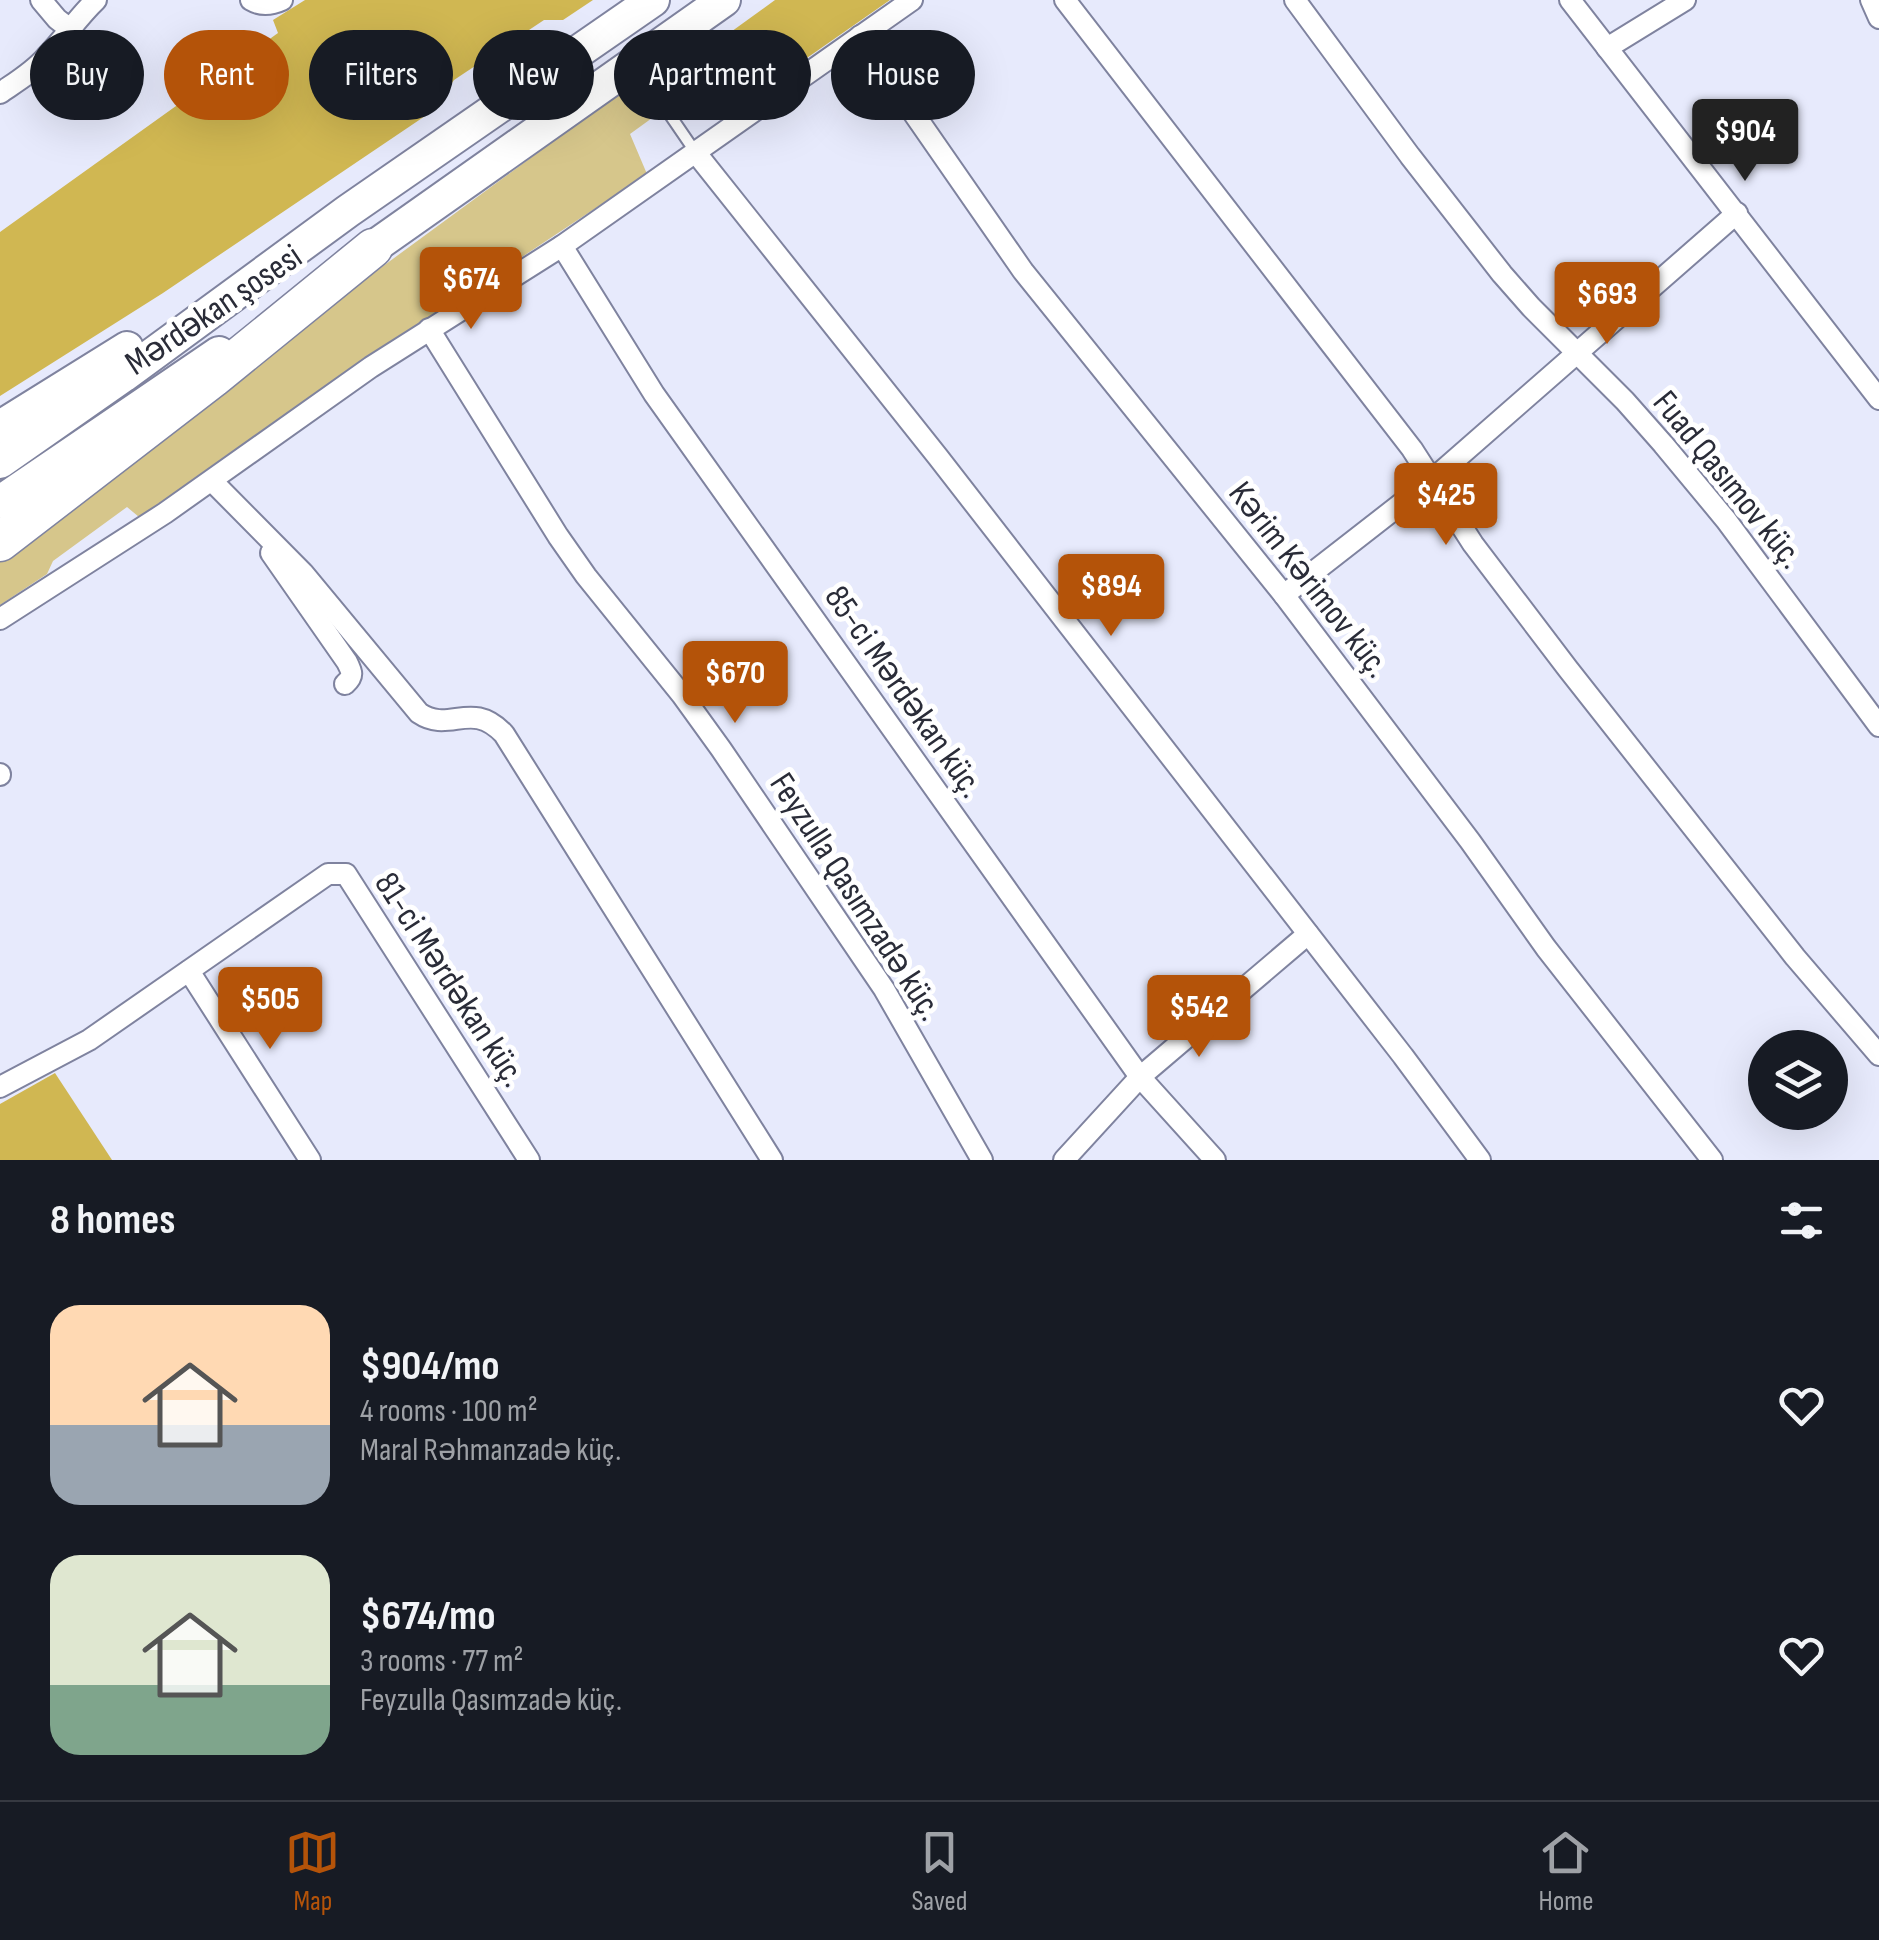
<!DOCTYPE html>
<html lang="en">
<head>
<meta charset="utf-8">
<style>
	body { margin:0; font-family:"Sofia Sans Condensed",sans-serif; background:#242831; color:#f1f3f6; height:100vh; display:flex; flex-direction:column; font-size:38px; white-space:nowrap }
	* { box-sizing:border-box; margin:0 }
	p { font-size:32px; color:#9ea1a6 }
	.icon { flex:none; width:55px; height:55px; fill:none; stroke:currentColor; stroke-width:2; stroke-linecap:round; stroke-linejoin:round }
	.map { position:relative; height:1160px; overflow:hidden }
	.side { display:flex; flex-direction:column; background:#171b24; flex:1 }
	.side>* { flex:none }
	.banner { position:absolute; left:30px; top:30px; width:1000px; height:90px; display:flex; gap:20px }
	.tools { position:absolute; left:1748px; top:1030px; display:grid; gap:20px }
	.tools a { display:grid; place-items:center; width:100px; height:100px; border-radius:50%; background:#171b24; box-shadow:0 10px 40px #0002; font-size:50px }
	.price { position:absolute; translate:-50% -85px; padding:0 22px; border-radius:10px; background:#b45309; color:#fff; font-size:32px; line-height:65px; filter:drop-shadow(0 2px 5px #0008) }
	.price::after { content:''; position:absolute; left:50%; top:60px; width:30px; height:22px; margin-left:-15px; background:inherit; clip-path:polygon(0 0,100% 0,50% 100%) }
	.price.on { background:#222; color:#fff }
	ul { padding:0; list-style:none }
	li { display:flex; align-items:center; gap:30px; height:250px; padding:0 50px }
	li span { display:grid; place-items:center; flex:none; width:280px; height:200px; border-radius:30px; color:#555 }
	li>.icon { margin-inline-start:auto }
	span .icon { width:120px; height:120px; fill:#fffc; stroke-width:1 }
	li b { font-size:42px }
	h2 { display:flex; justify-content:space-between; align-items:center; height:120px; padding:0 50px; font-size:42px }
	.tag { padding:0 35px; border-radius:45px; background:#171b24; box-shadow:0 10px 40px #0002; font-size:35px; line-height:90px }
	.tag.on { background:#b45309; color:#fff }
	.dock { display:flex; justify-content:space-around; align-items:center; height:140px; border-top:2px solid #363941; background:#171b24; font-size:28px; color:#9ea1a6 }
	.dock a { display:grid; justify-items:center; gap:5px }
	.dock .on { color:#b45309 }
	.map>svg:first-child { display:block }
</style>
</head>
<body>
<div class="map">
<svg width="1879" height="1160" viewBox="0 0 1879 1160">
	<rect width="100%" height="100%" fill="#e7eafc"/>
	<!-- green -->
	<path fill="#d6c68b" d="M638,79L659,113L630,134L647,174L424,322L139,517L127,507L53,561L47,574L0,605V557L311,319Z"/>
	<!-- forest -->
	<g fill="#d0b752">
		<path d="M305,0H593L563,20H544L454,80L434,110L163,293L0,396V232L278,33L273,20Z"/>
		<path d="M775,0H890L771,83L749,58L675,102L649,74L701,42L728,34Z"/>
		<path d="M55,1073L112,1160H0V1104Z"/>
	</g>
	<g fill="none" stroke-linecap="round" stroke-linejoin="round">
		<!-- lane casing -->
		<g stroke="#7f839f" stroke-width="14">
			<path id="lane" d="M670,115L696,153"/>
		</g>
		<!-- street casing -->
		<g stroke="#7f839f" stroke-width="24">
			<g id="street">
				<path d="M41,0L57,19L70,29"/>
				<path d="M251,0C261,6 271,5 282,0"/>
				<path d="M1065,0L1412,449L1473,544L1568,669L1795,957L1879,1055"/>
				<path d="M1295,0L1410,156L1502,274L1531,307L1625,401L1663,444L1726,520L1879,726"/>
				<path d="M1570,0L1879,399"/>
				<path d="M1871,0L1879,18"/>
				<path d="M860,36L1023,271L1284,595L1470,841L1546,948L1712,1160"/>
				<path d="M1607,48L1685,0"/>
				<path d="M0,93C16,82 33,72 46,57C64,39 77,18 96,0"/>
				<path d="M696,153L938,457L1403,1056L1480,1160"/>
				<path d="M562,246L654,394L1140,1077L1215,1160"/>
				<path d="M429,329L558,536L586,576L682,695L721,749L884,989L982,1160"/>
				<path d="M212,481L303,573L419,713C450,734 471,699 504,734L772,1160"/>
				<path d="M271,553L347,662C352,672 354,676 345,684"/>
				<path d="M1284,595L1433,479L1737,213"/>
				<path d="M0,619L165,513L371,367L562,246L912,0"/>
				<path d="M0,774V775"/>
				<path d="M189,971L310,1160"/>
				<path d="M0,1087L89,1040L328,874H346L529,1160"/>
				<path d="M1064,1160L1140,1077L1308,934"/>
			</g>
		</g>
		<!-- primary casing -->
		<g stroke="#7f839f" stroke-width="36">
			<g id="primary">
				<path d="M351,263L724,0"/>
				<path d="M0,427L127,348"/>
				<path d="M0,462L123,376L348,211L653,0"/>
				<path d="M0,502L219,353"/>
			</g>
		</g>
		<!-- highway casing -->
		<g stroke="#7f839f" stroke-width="41">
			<path id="highway" d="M0,542L213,378L373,248"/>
		</g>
		<!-- lane -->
		<use href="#lane" stroke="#fff" stroke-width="10"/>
		<!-- street -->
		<use href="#street" stroke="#fff" stroke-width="20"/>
		<!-- primary -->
		<use href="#primary" stroke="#fff" stroke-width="32"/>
		<!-- highway -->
		<use href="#highway" stroke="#fff" stroke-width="38"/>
	</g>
	<g text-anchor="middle" stroke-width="10" stroke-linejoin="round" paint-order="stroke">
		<!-- street labels -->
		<g font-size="35" fill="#2a2c38" stroke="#fff">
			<text transform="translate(213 309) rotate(-34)" y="12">Mərdəkan şosesi</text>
			<text transform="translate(1729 479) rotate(51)" y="12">Fuad Qasımov küç.</text>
			<text transform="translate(1310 579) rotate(52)" y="12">Kərim Kərimov küç.</text>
			<text transform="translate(905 691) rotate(55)" y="12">85-ci Mərdəkan küç.</text>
			<text transform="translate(857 896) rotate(57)" y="12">Feyzulla Qasımzadə küç.</text>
			<text transform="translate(451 979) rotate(57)" y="12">81-ci Mərdəkan küç.</text>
		</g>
	</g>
</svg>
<div class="tools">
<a><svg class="icon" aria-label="layers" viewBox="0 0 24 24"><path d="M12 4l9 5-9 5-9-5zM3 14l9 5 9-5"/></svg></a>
</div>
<b class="price on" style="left:1745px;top:184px">$904</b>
<b class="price" style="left:471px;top:332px">$674</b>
<b class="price" style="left:1607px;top:347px">$693</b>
<b class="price" style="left:1446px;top:548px">$425</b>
<b class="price" style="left:1111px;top:639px">$894</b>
<b class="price" style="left:735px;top:726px">$670</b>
<b class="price" style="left:270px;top:1052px">$505</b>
<b class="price" style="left:1199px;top:1060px">$542</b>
<div class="banner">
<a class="tag">Buy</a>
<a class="tag on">Rent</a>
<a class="tag">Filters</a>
<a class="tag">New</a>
<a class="tag">Apartment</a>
<a class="tag">House</a>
</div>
</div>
<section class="side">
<h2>8 homes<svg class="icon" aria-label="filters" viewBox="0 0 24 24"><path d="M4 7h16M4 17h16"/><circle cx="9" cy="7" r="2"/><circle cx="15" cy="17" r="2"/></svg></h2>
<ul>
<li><span style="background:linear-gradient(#ffd9b3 60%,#9aa5b1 0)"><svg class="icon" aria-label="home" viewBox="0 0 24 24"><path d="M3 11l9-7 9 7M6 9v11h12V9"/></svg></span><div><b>$904/mo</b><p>4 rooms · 100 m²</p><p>Maral Rəhmanzadə küç.</p></div><svg class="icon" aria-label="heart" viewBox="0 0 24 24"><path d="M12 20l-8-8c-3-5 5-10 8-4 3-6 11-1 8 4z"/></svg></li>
<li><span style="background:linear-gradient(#dfe7d0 65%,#7fa58c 0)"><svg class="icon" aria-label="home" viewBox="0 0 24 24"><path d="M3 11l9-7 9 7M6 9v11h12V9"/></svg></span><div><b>$674/mo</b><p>3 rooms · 77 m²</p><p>Feyzulla Qasımzadə küç.</p></div><svg class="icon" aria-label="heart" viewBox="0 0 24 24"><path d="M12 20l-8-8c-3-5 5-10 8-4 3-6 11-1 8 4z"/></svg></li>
</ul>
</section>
<nav class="dock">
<a class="on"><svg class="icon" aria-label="map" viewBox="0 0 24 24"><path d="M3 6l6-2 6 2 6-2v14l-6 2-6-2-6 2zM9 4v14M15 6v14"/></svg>Map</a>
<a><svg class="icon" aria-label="saved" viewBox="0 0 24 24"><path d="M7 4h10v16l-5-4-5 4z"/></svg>Saved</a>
<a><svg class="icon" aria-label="home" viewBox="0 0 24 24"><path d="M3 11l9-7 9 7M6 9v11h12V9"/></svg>Home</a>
</nav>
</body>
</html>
